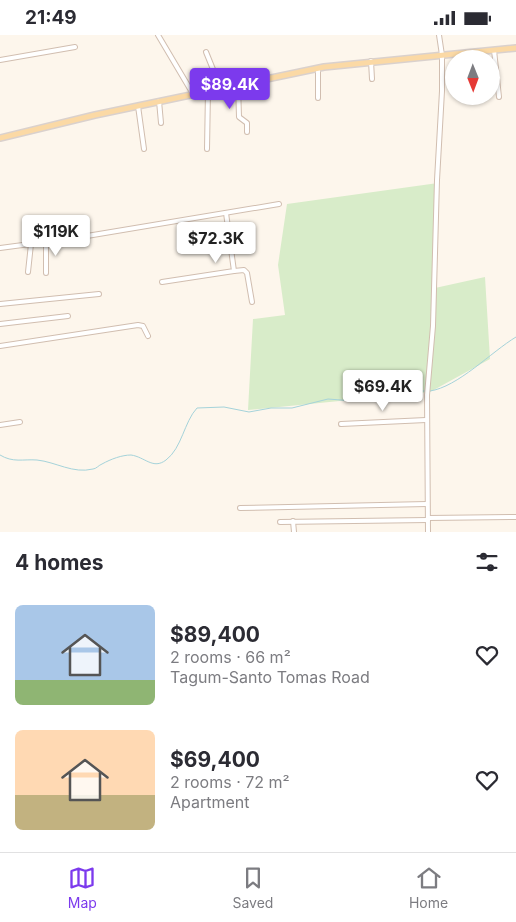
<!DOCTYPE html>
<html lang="en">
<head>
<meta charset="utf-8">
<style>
	body { margin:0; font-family:Inter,sans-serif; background:#f7f7f7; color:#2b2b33; height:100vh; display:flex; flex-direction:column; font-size:19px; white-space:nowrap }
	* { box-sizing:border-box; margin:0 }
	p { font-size:16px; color:#7c7c81 }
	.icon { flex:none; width:28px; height:28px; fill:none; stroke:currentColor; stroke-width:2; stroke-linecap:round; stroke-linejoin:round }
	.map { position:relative; height:497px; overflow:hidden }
	.panel { display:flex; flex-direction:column; background:#fff; flex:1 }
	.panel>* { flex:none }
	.needle { width:32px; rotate:179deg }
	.tools { position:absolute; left:445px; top:15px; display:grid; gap:10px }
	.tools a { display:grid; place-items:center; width:55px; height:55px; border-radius:50%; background:#fff; box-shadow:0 1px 4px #0004; font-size:25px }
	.price { position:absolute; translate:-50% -42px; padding:0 11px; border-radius:5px; background:#fff; color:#222; font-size:16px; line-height:32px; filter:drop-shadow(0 1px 2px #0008) }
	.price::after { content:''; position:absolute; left:50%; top:30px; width:15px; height:11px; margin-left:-8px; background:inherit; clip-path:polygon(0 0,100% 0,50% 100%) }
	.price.selected { background:#7c3aed; color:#fff }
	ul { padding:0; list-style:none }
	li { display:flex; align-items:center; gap:15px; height:125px; padding:0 15px }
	li span { display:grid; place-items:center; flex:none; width:140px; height:100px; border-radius:8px; color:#555 }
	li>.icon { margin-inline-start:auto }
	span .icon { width:60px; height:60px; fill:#fffc; stroke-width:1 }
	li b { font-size:21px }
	h2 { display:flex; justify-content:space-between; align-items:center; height:60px; padding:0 15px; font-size:21px }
	.status { display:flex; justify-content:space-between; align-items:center; height:35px; padding:0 25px; background:#fff; direction:ltr }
	.status svg { height:14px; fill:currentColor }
	.dock { display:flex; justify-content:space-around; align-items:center; height:70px; border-top:1px solid #e1e1e2; background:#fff; font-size:14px; color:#7c7c81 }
	.dock a { display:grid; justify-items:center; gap:2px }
	.dock .selected { color:#7c3aed }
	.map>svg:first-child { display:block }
</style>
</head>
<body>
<div class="status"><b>21:49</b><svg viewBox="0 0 49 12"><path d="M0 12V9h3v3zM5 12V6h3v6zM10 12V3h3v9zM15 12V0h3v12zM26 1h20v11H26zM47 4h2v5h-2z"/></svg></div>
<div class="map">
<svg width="516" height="497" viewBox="0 0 516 497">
	<rect width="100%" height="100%" fill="#fdf6ec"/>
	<!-- green -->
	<path fill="#d8ecc9" d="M438,148L435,253L485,242L490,324L430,357L248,375L253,284L285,280L278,230L287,169Z"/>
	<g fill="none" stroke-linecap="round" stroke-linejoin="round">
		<!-- stream -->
		<g stroke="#a5d3da" stroke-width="1">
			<path d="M430,356C458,352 491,317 516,302"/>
			<path d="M0,420C13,428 23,424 37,425C56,427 73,439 93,434C96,434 99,430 102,429C111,424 122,420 131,420C145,422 153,435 166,425C182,413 184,387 197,373L224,372L249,377L271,373H292L328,364L354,366L385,356H425"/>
		</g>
		<!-- minor casing -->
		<g stroke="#d1beb0" stroke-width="6">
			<g id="minor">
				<path d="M158,0L193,59"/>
				<path d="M494,15L499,62"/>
				<path d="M206,17L221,54"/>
				<path d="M0,25L75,12"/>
				<path d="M371,26L372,44"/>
				<path d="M318,33V63"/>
				<path d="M238,50L239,82L247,88V97"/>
				<path d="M159,66L161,88"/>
				<path d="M138,71L144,114"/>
				<path d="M207,114L208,56"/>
				<path d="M0,213L75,203L279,169"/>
				<path d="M234,236L244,235L247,238L252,267"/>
				<path d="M28,237L31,209"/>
				<path d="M46,238V206"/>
				<path d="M162,247L234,236L226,178"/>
				<path d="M0,269L99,259"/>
				<path d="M0,289L68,281"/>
				<path d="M0,311L138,290L143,291L148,301"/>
				<path d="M341,389L426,385"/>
				<path d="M0,390L20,387"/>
				<path d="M240,473L427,469"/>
				<path d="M428,483L516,482"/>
				<path d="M293,486L294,497"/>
				<path d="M280,487L428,485"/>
				<path d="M428,497L427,360L433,291L437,145L442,56V20L439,0"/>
			</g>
		</g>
		<!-- major casing -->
		<g stroke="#dad1cd" stroke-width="8">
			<path id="major" d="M0,103L95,80L324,32L516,13"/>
		</g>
		<!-- minor -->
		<use href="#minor" stroke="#fff" stroke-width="4"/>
		<!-- major -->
		<use href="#major" stroke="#fbd9a5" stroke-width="5"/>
	</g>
</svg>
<div class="tools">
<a><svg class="needle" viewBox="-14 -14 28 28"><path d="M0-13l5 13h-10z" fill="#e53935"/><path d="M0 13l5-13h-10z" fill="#7c7c81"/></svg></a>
</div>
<b class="price selected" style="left:230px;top:75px">$89.4K</b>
<b class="price" style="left:56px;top:222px">$119K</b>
<b class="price" style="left:216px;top:229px">$72.3K</b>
<b class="price" style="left:383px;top:377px">$69.4K</b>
</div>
<section class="panel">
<h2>4 homes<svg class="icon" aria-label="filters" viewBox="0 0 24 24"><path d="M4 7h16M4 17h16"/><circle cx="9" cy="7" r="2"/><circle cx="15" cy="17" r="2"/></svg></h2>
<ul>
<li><span style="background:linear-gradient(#a9c7e8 75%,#8fb573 0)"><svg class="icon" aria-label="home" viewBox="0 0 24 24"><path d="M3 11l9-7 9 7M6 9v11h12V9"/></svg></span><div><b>$89,400</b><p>2 rooms · 66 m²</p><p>Tagum-Santo Tomas Road</p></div><svg class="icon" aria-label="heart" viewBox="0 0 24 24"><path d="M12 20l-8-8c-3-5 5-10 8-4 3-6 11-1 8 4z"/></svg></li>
<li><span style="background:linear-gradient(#ffd9b3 65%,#c2b280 0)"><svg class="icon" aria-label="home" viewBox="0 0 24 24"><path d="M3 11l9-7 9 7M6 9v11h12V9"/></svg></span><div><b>$69,400</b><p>2 rooms · 72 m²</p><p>Apartment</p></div><svg class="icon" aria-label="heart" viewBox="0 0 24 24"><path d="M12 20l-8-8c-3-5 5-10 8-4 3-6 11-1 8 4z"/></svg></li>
</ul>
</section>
<nav class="dock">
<a class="selected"><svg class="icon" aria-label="map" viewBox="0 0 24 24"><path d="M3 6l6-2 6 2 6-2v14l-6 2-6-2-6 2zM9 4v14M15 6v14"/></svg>Map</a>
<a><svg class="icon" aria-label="saved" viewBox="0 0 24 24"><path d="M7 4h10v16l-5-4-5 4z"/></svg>Saved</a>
<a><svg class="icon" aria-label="home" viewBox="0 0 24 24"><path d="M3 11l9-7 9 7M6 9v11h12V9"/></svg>Home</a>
</nav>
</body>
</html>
